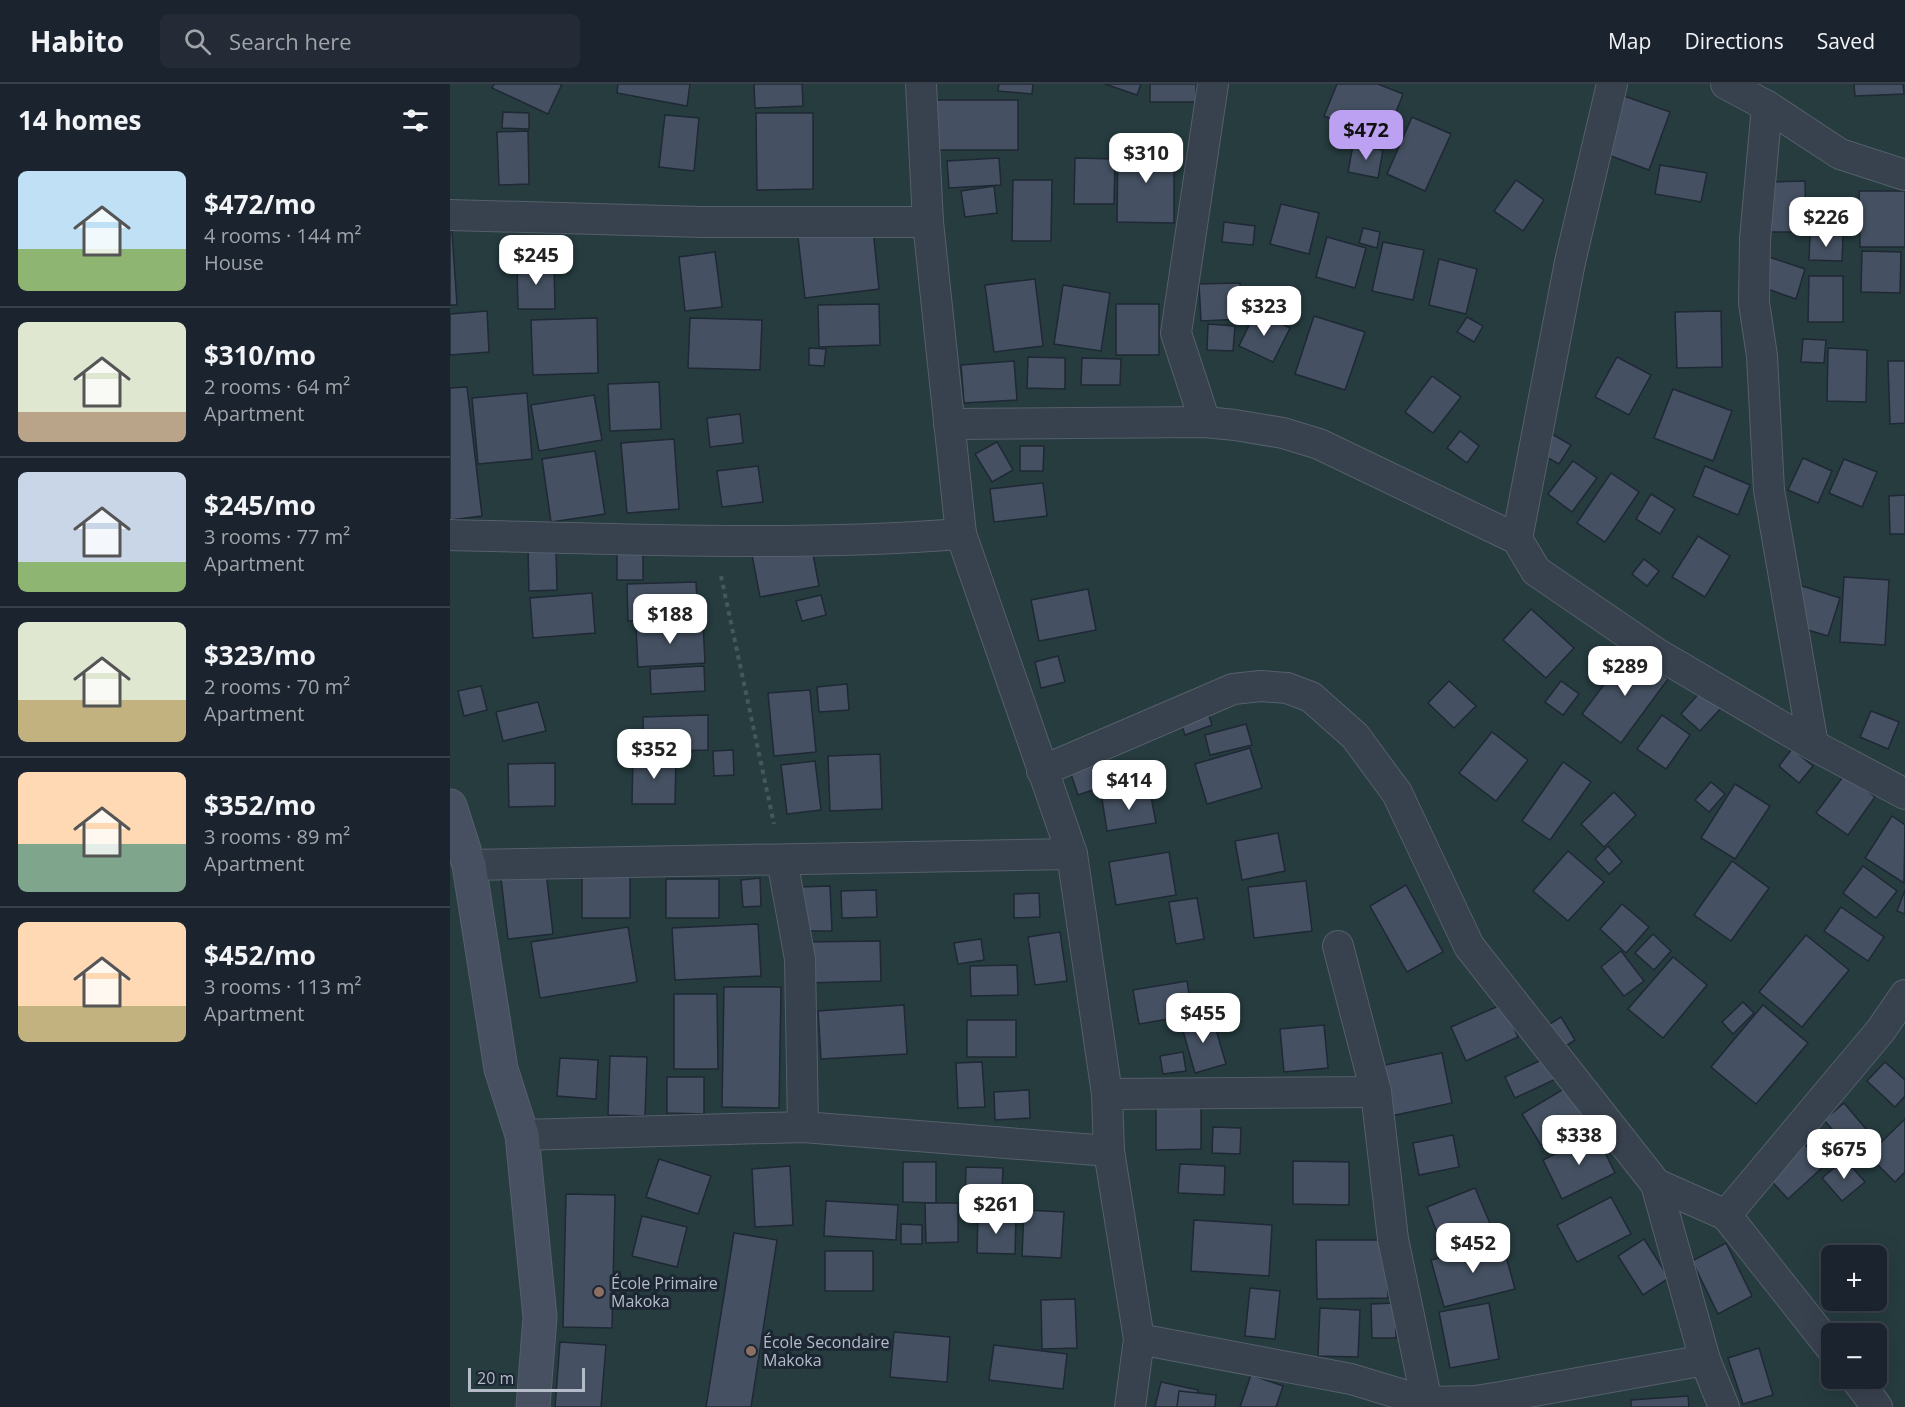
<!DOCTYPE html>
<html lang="en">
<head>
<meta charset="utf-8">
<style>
	body { margin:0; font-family:"Open Sans",sans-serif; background:#242b36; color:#f1f3f6; height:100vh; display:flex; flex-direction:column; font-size:22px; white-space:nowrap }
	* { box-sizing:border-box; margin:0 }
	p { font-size:20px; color:#a0a4aa }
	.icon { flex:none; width:33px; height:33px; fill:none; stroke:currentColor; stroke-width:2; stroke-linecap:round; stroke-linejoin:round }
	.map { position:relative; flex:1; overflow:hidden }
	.sheet { display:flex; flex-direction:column; background:#1b232e; width:450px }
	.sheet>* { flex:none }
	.controls { position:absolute; left:1371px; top:1161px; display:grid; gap:12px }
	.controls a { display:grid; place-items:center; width:66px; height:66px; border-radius:9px; background:#1b232e; box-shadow:0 6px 24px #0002,0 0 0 2px #39404a; font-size:30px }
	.scale { position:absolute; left:18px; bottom:15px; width:117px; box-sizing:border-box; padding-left:6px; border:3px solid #b4bcc9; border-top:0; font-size:16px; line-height:21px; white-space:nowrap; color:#b4bcc9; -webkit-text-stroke:4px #1d2633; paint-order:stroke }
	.price { position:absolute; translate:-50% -51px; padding:0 14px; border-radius:12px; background:#fff; color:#222; font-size:20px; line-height:39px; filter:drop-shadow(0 2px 3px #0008) }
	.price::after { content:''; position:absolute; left:50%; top:36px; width:18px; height:14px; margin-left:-9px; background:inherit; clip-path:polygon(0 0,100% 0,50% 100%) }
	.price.current { background:#bca0f2; color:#111 }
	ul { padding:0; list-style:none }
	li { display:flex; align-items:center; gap:18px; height:150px; padding:0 18px }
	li+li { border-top:2px solid #39404a }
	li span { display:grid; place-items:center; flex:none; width:168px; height:120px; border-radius:9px; color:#555 }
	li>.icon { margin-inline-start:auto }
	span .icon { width:72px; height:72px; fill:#fffc; stroke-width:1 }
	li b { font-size:26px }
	h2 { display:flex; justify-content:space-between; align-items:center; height:72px; padding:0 18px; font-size:26px }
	header { display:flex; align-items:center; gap:36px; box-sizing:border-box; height:84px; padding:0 30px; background:#1b232e; border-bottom:2px solid #39404a }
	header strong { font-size:28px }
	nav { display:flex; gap:33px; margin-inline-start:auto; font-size:21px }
	.search { width:420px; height:54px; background:#242b36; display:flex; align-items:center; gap:15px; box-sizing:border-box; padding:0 21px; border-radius:9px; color:#a0a4aa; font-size:22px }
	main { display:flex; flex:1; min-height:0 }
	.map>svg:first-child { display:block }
</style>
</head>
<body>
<header>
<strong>Habito</strong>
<div class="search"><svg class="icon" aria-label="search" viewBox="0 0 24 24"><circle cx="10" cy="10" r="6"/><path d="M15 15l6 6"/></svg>Search here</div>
<nav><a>Map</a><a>Directions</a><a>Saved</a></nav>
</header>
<main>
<section class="sheet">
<h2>14 homes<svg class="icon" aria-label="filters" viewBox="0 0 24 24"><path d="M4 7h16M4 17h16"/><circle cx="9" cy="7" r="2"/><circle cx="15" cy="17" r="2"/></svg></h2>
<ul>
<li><span style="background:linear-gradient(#bfe0f5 65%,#8fb573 0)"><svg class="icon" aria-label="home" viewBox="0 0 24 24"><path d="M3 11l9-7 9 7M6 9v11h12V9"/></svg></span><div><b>$472/mo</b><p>4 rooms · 144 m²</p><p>House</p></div></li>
<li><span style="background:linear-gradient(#dfe7d0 75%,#b9a48a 0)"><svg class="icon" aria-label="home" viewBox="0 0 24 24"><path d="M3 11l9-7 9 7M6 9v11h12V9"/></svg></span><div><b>$310/mo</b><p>2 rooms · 64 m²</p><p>Apartment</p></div></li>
<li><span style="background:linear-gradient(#c9d6e8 75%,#8fb573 0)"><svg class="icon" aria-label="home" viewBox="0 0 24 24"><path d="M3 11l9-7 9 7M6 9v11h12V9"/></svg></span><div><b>$245/mo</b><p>3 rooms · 77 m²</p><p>Apartment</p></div></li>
<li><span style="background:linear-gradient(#dfe7d0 65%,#c2b280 0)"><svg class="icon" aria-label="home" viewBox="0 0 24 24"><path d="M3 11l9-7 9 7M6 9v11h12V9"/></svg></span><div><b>$323/mo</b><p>2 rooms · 70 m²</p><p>Apartment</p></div></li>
<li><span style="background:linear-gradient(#ffd9b3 60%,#7fa58c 0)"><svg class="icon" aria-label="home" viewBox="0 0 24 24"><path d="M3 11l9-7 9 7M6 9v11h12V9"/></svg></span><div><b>$352/mo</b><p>3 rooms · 89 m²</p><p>Apartment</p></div></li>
<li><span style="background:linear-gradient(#ffd9b3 70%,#c2b280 0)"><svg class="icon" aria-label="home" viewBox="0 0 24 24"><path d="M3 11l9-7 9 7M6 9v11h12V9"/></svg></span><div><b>$452/mo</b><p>3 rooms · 113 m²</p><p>Apartment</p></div></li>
</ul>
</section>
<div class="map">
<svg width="1455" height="1323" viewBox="0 0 1455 1323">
	<rect width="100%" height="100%" fill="#242f3e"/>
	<!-- green -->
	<path fill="#263c3f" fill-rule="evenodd" d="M0,0H1455V1323H0ZM1382,1172H1426V1216H1382ZM1382,1250H1426V1294H1382Z"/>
	<!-- building -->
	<g fill="#455162" stroke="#1f2835" stroke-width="1.5">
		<path d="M44,0H112L98,30L42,4Z"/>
		<path d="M168,0H240L237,22L167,9Z"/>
		<path d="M304,0H352L353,22L305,24Z"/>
		<path d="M549,0H583L582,10L548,7Z"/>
		<path d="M655,0H691L687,11Z"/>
		<rect x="700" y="0" width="46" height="18"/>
		<path d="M887,0H928L953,10L935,56L874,32Z"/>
		<path d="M1404,0H1453L1454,10L1405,12Z"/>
		<path d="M1171,11L1220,28L1199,86L1150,68Z"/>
		<rect x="483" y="16" width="85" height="50"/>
		<path d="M53,28L79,29V45L52,44Z"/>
		<path d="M306,29H363V105L307,106Z"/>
		<path d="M215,31L249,34L244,87L209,83Z"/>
		<path d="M962,33L1001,50L975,107L937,90Z"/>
		<path d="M78,47L79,100L49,101L47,48Z"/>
		<path d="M668,61L724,62V139L667,138Z"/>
		<path d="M903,61L933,66L928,94L898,88Z"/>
		<path d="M549,74L551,101L499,104L497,77Z"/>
		<path d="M625,74L665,75L664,120H624Z"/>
		<path d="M1210,81L1257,89L1251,118L1205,110Z"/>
		<path d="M563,96H602L601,157H562Z"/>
		<path d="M1066,96L1094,116L1073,147L1044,127Z"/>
		<path d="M1355,97L1356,148H1321V98Z"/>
		<path d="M544,102L547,129L515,133L511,107Z"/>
		<path d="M1409,107H1455V163H1410Z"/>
		<path d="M831,120L869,129L859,170L820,160Z"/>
		<path d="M774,138L805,142L803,161L772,158Z"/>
		<path d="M913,144L930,148L927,164L909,159Z"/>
		<path d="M423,145L429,205L355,214L348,153Z"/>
		<path d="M0,148H2L7,221H0Z"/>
		<path d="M1360,151H1393L1392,177L1359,176Z"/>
		<path d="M877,153L916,164L905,204L866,193Z"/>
		<path d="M933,158L974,166L963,216L922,207Z"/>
		<path d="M1412,167L1451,168L1450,209L1411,208Z"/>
		<path d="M265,168L272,223L235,227L229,173Z"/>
		<path d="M1316,172L1355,185L1346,215L1306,201Z"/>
		<path d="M989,175L1027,185L1016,230L979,221Z"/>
		<path d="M67,179H104L105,225H68Z"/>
		<path d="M1359,192H1393V238H1358Z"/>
		<path d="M585,195L593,262L544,268L535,201Z"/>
		<path d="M790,199L792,235L751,237L749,200Z"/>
		<path d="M613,201L660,209L651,267L604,260Z"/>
		<path d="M429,220L430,261L369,263L368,221Z"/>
		<rect x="666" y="220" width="43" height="51"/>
		<path d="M37,227L39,268L0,271V230Z"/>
		<path d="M806,227L840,244L823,278L789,262Z"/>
		<path d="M1271,227L1272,283L1227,284L1225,228Z"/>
		<path d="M864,232L915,248L895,306L845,290Z"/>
		<path d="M1017,233L1033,242L1024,258L1007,248Z"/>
		<path d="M147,234L148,289L83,291L81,236Z"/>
		<path d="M240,234L312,236L310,286L238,284Z"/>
		<path d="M758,240L785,242L783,267L757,266Z"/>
		<path d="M1353,255L1376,256L1374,279L1351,278Z"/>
		<path d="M359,264L376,265L374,282L359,281Z"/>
		<path d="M1378,264L1417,266L1416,318L1377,317Z"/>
		<path d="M578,273L615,274V305L577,304Z"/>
		<path d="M1167,273L1201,291L1179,331L1145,313Z"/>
		<path d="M632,274L671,275L670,301H631Z"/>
		<path d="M564,277L567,316L514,319L511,281Z"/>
		<path d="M1438,277H1455V339L1440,340Z"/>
		<path d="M982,292L1011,313L983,349L955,328Z"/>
		<path d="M209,298L211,345L160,347L158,300Z"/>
		<path d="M17,303L32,432L0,436V304Z"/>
		<path d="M1223,305L1282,327L1263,377L1204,354Z"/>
		<path d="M77,309L82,375L28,380L22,314Z"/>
		<path d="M144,311L152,356L89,367L81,321Z"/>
		<path d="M290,330L293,359L260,363L257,334Z"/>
		<path d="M1010,347L1029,362L1017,379L997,364Z"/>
		<path d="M1100,349L1121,361L1109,380L1089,369Z"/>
		<path d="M224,355L229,425L177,429L171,359Z"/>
		<path d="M547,358L563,386L542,398L525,370Z"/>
		<path d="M570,362H594L593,387H570Z"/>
		<path d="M145,367L155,430L101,438L92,375Z"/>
		<path d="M1353,374L1382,387L1368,419L1338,406Z"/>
		<path d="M1394,375L1427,388L1412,423L1379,409Z"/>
		<path d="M1123,377L1147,394L1122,428L1098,410Z"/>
		<path d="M308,382L313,418L272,423L267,387Z"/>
		<path d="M1255,382L1300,401L1288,431L1243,412Z"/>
		<path d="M1161,389L1189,408L1155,458L1127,439Z"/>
		<path d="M593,399L597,432L544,438L540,405Z"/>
		<path d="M1201,410L1225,425L1210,450L1186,435Z"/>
		<path d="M1455,411V450H1440L1439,412Z"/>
		<path d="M1248,452L1280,472L1255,513L1222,493Z"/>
		<rect x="167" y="460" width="26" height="36"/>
		<path d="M361,460L369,502L310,513L302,471Z"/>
		<path d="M78,465H106L107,506L79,507Z"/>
		<path d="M1194,475L1209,487L1197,502L1182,490Z"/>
		<path d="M1394,493L1439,496L1435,561L1390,558Z"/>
		<path d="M246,498L248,534L178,537L177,500Z"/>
		<path d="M1349,501L1390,514L1378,552L1338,540Z"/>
		<path d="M638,505L646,546L589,557L581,516Z"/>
		<path d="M142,509L145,549L83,554L80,514Z"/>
		<path d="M371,511L376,531L352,537L346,517Z"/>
		<path d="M1081,525L1124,564L1096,594L1053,556Z"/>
		<path d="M253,539L255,579L188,583L186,543Z"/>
		<path d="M1179,567L1218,595L1171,659L1132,630Z"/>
		<path d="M608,572L615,598L591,604L585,578Z"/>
		<path d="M254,582L255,607L201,610L200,585Z"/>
		<path d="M999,597L1026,622L1004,644L978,619Z"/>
		<path d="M1111,597L1129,610L1113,631L1095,618Z"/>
		<path d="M397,600L399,626L369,628L367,603Z"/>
		<path d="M31,602L37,626L14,632L8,607Z"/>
		<path d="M360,606L366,668L324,672L318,609Z"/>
		<path d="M1251,607L1271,624L1250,647L1231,630Z"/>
		<path d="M88,618L96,647L53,657L46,628Z"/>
		<path d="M755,620L762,641L735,651L728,630Z"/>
		<path d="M1421,627L1449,638L1438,665L1410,653Z"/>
		<path d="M258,631V666L194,668L193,633Z"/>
		<path d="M1212,631L1240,651L1216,685L1187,665Z"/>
		<path d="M796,640L802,661L760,671L755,651Z"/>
		<path d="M1042,648L1078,676L1046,717L1009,689Z"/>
		<path d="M800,664L812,704L757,720L745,680Z"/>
		<path d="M1342,665L1363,682L1349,699L1329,682Z"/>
		<path d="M283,666L284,691L264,692L263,667Z"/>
		<path d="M430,670L432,725L380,727L378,672Z"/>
		<path d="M183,672H226L225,720H182Z"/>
		<path d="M657,674L664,699L628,711L620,687Z"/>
		<path d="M365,677L371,726L337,730L331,681Z"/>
		<path d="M1113,678L1141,698L1100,756L1072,737Z"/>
		<path d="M105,679V722L59,723L58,680Z"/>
		<path d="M1395,690L1425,713L1398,751L1366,729Z"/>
		<path d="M1261,698L1275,710L1259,728L1245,716Z"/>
		<path d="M1285,700L1320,722L1285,775L1251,754Z"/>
		<path d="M700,707L706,739L657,747L652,715Z"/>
		<path d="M1164,708L1186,731L1154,763L1131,740Z"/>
		<path d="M1442,732L1455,741L1454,799L1415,774Z"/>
		<path d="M828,749L835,787L792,796L785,757Z"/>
		<path d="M1158,762L1172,778L1159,790L1145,775Z"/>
		<path d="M1118,767L1154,798L1118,837L1083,807Z"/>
		<path d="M719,768L726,811L666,821L659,778Z"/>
		<path d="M1282,777L1319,804L1281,857L1244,831Z"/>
		<path d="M1413,782L1447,807L1426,834L1393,809Z"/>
		<path d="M96,788L103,850L58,855L51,794Z"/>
		<rect x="132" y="790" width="48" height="44"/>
		<path d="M310,794L311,822L293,823L291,796Z"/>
		<rect x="216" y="795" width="53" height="39"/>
		<path d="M856,797L862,847L804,854L798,803Z"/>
		<path d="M956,801L993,868L957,888L920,822Z"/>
		<path d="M380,802L382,847H350L348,803Z"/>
		<path d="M426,806L427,833L392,834L391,807Z"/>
		<path d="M1455,806V830L1447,827Z"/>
		<path d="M589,809L590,833L564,834V810Z"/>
		<path d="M747,814L754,855L726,860L719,818Z"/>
		<path d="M1172,820L1199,843L1176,869L1150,845Z"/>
		<path d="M1391,823L1434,853L1418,877L1374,847Z"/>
		<path d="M308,840L311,892L225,896L222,844Z"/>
		<path d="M178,843L187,898L90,914L81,858Z"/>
		<path d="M610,848L617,897L585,901L578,853Z"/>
		<path d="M1203,850L1221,867L1204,886L1185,869Z"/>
		<path d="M1356,851L1399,886L1352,943L1309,908Z"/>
		<path d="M531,855L534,876L508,880L504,859Z"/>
		<path d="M430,857L431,897L356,899L355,858Z"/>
		<path d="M1171,867L1194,897L1174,912L1151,883Z"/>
		<path d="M1223,873L1257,901L1213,954L1178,925Z"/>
		<path d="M567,881L568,911L521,912L520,882Z"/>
		<path d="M737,897L742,931L689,940L683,906Z"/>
		<path d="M274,903H331L329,1024L272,1023Z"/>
		<path d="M224,910H267L268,985H224Z"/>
		<path d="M1293,918L1304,929L1283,950L1272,938Z"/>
		<path d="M1053,920L1068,953L1016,977L1001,943Z"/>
		<path d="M454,921L457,970L371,975L368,927Z"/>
		<path d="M1313,921L1358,959L1306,1020L1261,983Z"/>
		<path d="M762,932L776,980L745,989L731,940Z"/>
		<path d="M1111,933L1125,956L1105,969L1090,946Z"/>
		<rect x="517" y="936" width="49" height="37"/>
		<path d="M874,941L878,984L834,988L830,945Z"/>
		<path d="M733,968L736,987L713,990L710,972Z"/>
		<path d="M992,969L1002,1019L941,1032L930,982Z"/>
		<path d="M160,972L197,973L195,1032L158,1031Z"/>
		<path d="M1098,973L1108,994L1065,1014L1055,993Z"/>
		<path d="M110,974L148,976L146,1015L107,1012Z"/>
		<path d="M532,978L535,1023L508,1024L506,979Z"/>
		<path d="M1435,978L1455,996V1012L1445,1023L1417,997Z"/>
		<path d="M217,993H254V1030L217,1029Z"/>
		<path d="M1122,1000L1141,1031L1091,1061L1072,1030Z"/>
		<path d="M579,1006L580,1034L545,1036L544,1008Z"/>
		<path d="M1394,1019L1421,1051L1402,1068L1374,1036Z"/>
		<path d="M706,1021H751V1065L706,1066Z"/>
		<path d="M1455,1035V1088L1445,1098L1418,1071Z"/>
		<path d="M763,1043L791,1044L790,1070L762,1069Z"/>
		<path d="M1146,1050L1165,1089L1112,1115L1093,1076Z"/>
		<path d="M1003,1051L1009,1083L969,1091L963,1059Z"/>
		<path d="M1351,1056L1374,1082L1338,1115L1314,1089Z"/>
		<path d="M209,1075L261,1092L248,1130L196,1113Z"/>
		<path d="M1395,1075L1415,1098L1392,1117L1372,1094Z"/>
		<path d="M843,1077L899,1078V1121L843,1120Z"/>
		<path d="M453,1078H486V1119L453,1118Z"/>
		<path d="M730,1080L775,1082L774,1111L728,1109Z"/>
		<path d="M340,1082L343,1141L305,1143L302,1085Z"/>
		<path d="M516,1083L553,1084L551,1123L515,1122Z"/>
		<path d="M1025,1104L1041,1142L992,1161L977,1123Z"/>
		<path d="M116,1110L165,1111L162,1244L113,1243Z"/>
		<path d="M1161,1113L1181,1150L1127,1178L1107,1141Z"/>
		<path d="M376,1117L448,1121L446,1156L374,1152Z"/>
		<path d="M475,1119H508V1158L476,1159Z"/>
		<path d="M574,1126L614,1128L611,1174L572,1172Z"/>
		<path d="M528,1131L566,1132L565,1170L527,1169Z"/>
		<path d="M192,1132L237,1143L227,1183L182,1172Z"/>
		<path d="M744,1136L822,1141L819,1192L741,1187Z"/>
		<path d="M451,1140L472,1141V1160H451Z"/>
		<path d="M284,1149L327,1156L301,1323H256Z"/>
		<path d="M1194,1155L1219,1194L1193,1211L1168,1172Z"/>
		<path d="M866,1156H937L938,1214L867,1215Z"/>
		<path d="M1052,1158L1065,1205L994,1223L981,1176Z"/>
		<path d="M1276,1159L1302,1212L1268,1230L1242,1177Z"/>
		<rect x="375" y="1167" width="48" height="40"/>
		<path d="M800,1204L830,1207L825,1255L795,1252Z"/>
		<path d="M625,1215L627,1264L592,1265L591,1216Z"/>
		<path d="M945,1219L946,1254H922L921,1220Z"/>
		<path d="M1039,1219L1049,1275L1000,1284L989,1228Z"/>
		<path d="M870,1224L910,1226L908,1273L868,1272Z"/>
		<path d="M444,1248L500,1253L497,1298L440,1293Z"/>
		<path d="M110,1258L156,1261L151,1323H105Z"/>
		<path d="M544,1261L617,1270L613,1305L539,1296Z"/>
		<path d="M1309,1264L1323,1311L1293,1320L1278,1274Z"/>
		<path d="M801,1291L833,1302L826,1323H790Z"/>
		<path d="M711,1298L748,1306L746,1314L758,1316L756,1323H705Z"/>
		<path d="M729,1307L766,1311L765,1323H727Z"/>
		<path d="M1238,1312L1239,1323H1181V1316Z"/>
	</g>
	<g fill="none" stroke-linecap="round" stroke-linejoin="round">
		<!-- street casing -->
		<g stroke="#565f6c" stroke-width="32">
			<g id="street">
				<path d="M471,0L478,138L511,450L622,770L657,1010L659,1067L689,1255L680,1323"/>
				<path d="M1276,0L1317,22L1390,70L1455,91"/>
				<path d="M1317,22L1305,155L1304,219L1312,272L1319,406L1363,661"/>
				<path d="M0,131L252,138H478"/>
				<path d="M755,338L726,249L763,0"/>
				<path d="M499,340L755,338L785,341L833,349L869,360L1067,455L1086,487L1206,569L1363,661L1455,710"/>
				<path d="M0,451C170,455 341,463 511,450"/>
				<path d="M1067,455L1120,178L1162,0"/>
				<path d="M592,687L783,605L811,602L837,604L861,613L905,652L947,709L1019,862L1206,1100L1276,1131L1382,1265"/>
				<path d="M332,776L350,875L353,1043"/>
				<path d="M19,781L622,770"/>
				<path d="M888,862L926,1008L943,1155L978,1323"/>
				<path d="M657,1010L926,1008"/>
				<path d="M72,1051L353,1043L659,1067"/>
				<path d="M1206,1100L1255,1276L1274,1323"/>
				<path d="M1276,1131L1431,946L1455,911"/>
				<path d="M689,1255L901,1295L977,1318L1025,1317L1051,1313L1255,1276"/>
				<path d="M1405,1294L1427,1323"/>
			</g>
		</g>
		<!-- secondary casing -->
		<g stroke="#565f6c" stroke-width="35">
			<path id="secondary" d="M0,722L19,781L51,985L72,1051L90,1233L83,1323"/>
		</g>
		<!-- path -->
		<path stroke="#44595c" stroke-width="4" stroke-dasharray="4.5 4.5" stroke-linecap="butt" d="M271,492L324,740"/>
		<!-- street -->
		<use href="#street" stroke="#38414e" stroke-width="30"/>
		<!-- secondary -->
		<use href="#secondary" stroke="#465061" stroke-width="33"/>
	</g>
	<!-- markers -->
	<g fill="#8d6e63" stroke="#1d2633" stroke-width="2">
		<circle cx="149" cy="1208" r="6"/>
		<circle cx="301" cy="1267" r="6"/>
	</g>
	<g text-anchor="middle" stroke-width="6" stroke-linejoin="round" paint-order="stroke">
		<!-- poi labels -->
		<g font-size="16" fill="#b4bcc9" stroke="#1d2633" text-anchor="start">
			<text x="161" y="1205">École Primaire<tspan x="161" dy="18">Makoka</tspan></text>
			<text x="313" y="1264">École Secondaire<tspan x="313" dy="18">Makoka</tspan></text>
		</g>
	</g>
</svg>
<div class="controls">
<a>+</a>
<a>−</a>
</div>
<div class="scale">20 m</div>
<b class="price current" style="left:916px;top:77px">$472</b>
<b class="price" style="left:696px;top:100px">$310</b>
<b class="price" style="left:1376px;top:164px">$226</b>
<b class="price" style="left:86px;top:202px">$245</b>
<b class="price" style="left:814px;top:253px">$323</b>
<b class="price" style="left:220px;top:561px">$188</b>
<b class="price" style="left:1175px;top:613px">$289</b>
<b class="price" style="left:204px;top:696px">$352</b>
<b class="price" style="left:679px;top:727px">$414</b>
<b class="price" style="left:753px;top:960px">$455</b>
<b class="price" style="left:1129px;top:1082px">$338</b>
<b class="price" style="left:1394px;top:1096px">$675</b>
<b class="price" style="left:546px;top:1151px">$261</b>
<b class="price" style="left:1023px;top:1190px">$452</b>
</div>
</main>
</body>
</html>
